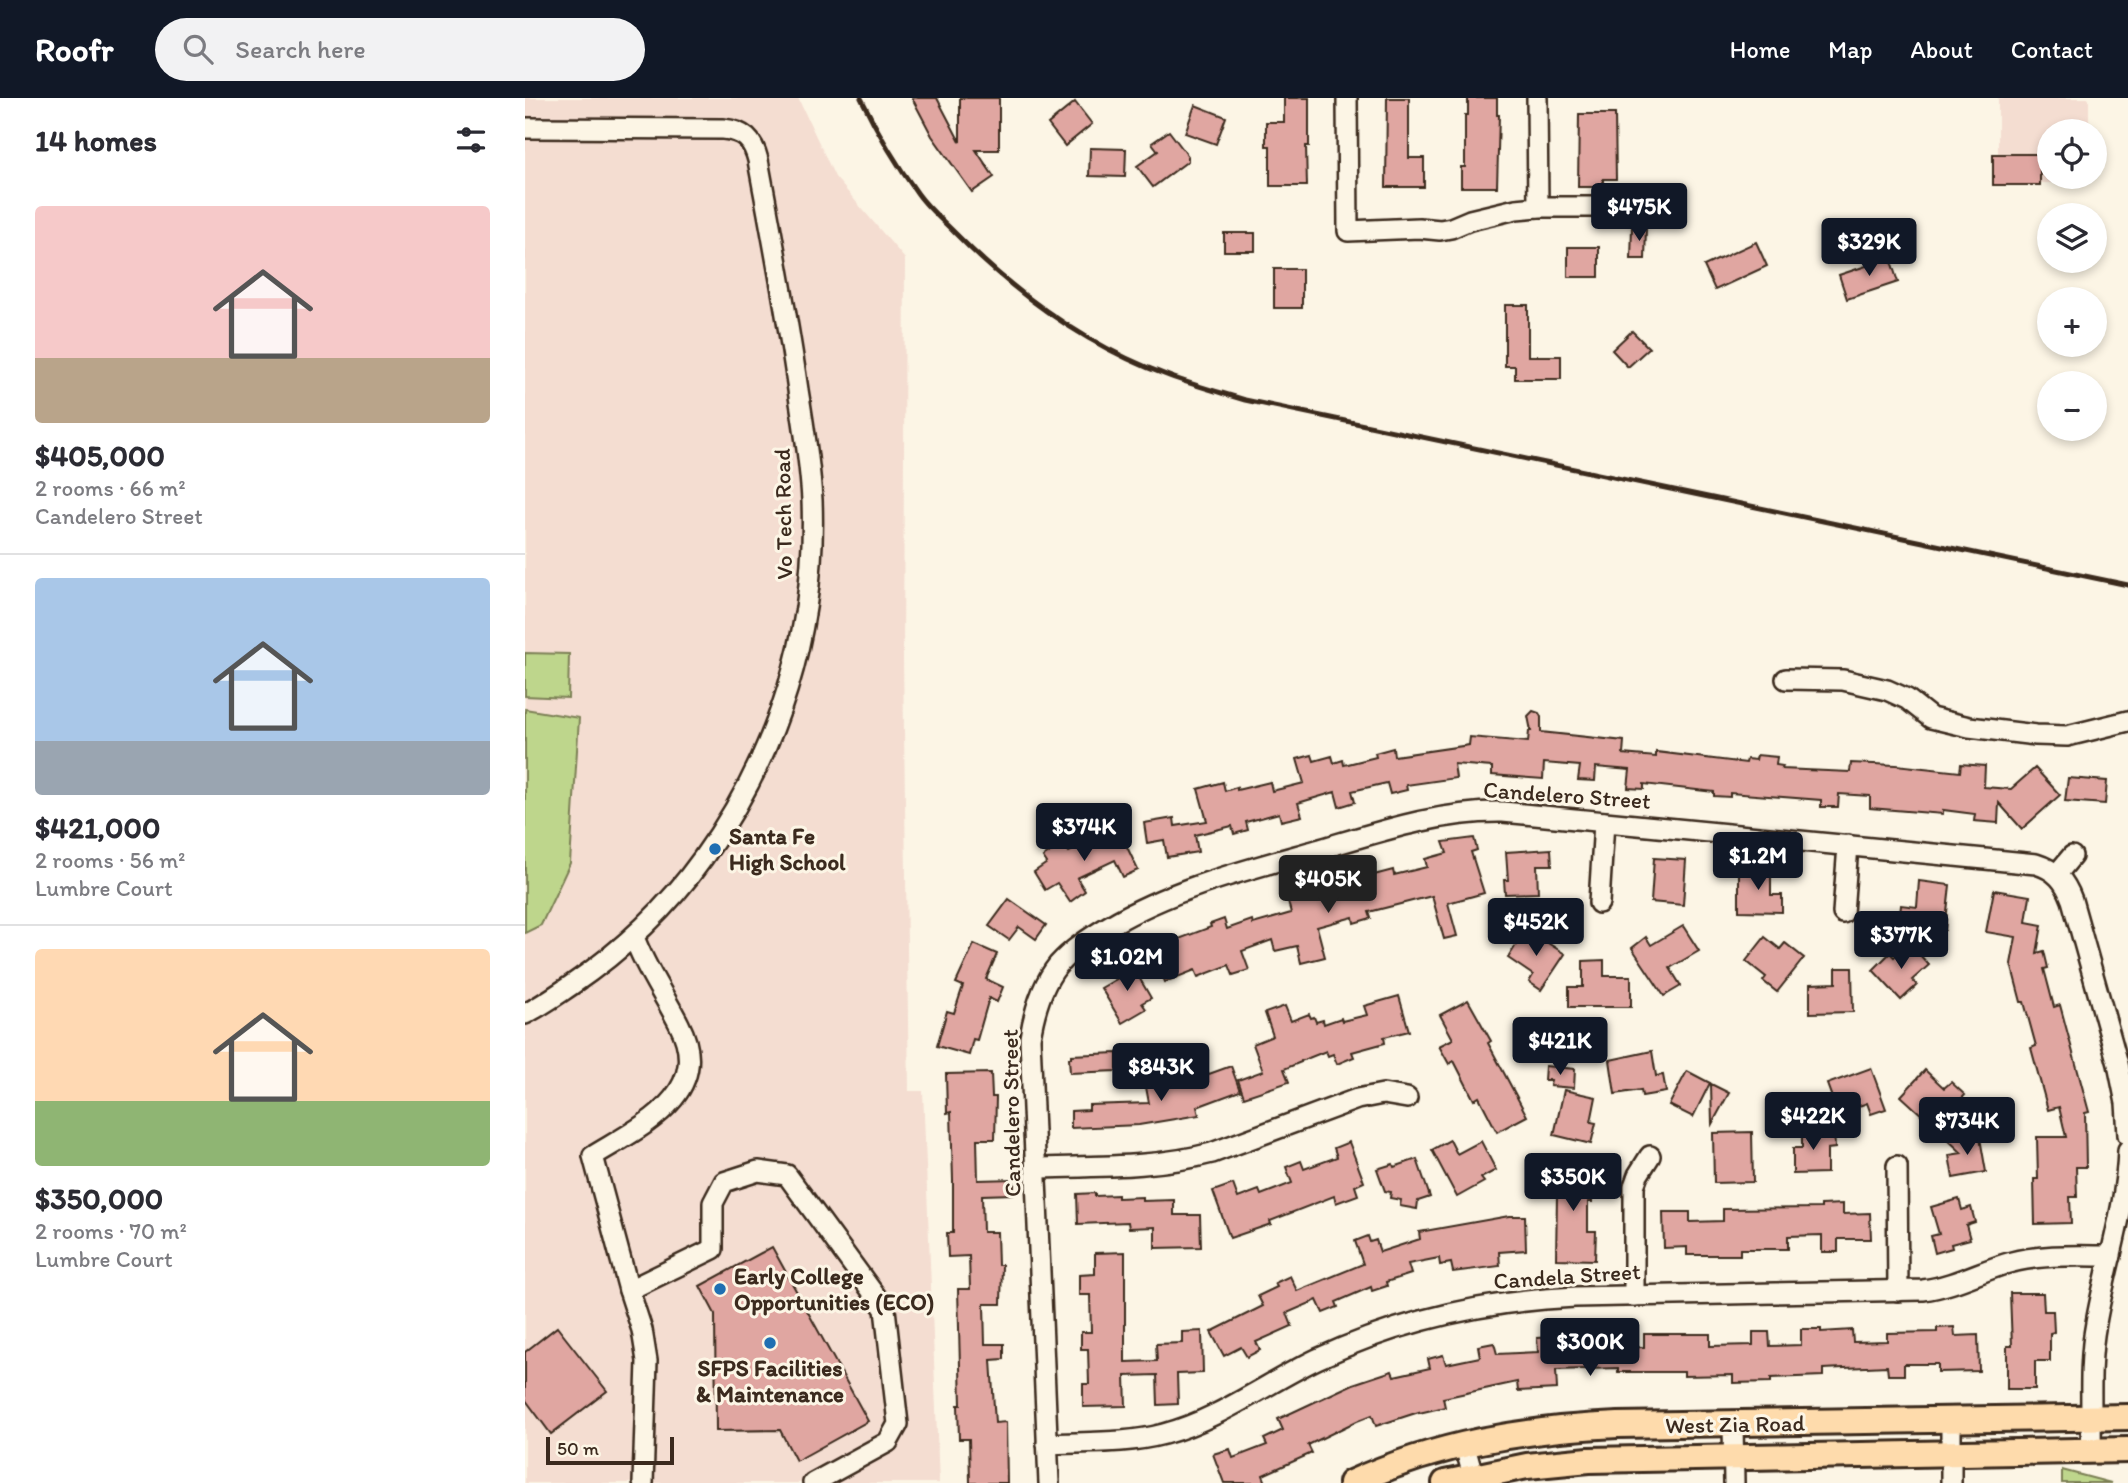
<!DOCTYPE html>
<html lang="en">
<head>
<meta charset="utf-8">
<style>
	body { margin:0; font-family:Itim,sans-serif; background:#f2f2f3; color:#2b2b33; height:100vh; display:flex; flex-direction:column; font-size:26px; white-space:nowrap }
	* { box-sizing:border-box; margin:0 }
	p { font-size:23px; color:#7c7c81 }
	.icon { flex:none; width:38px; height:38px; fill:none; stroke:currentColor; stroke-width:2; stroke-linecap:round; stroke-linejoin:round }
	.map { position:relative; flex:1; overflow:hidden }
	.sheet { display:flex; flex-direction:column; background:#fff; width:525px }
	.sheet>* { flex:none }
	.fabs { position:absolute; left:1512px; top:21px; display:grid; gap:14px }
	.fabs a { display:grid; place-items:center; width:70px; height:70px; border-radius:50%; background:#fff; box-shadow:0 4px 10px #0003; font-size:35px }
	.scale { position:absolute; left:21px; bottom:18px; width:128px; box-sizing:border-box; padding-left:7px; border:4px solid #3b2a1e; border-top:0; font-size:19px; line-height:24px; white-space:nowrap; color:#3b2a1e; -webkit-text-stroke:5px #fcf5e5; paint-order:stroke }
	.price { position:absolute; translate:-50% -60px; padding:0 16px; border-radius:7px; background:#111827; color:#fff; font-size:23px; line-height:46px; filter:drop-shadow(0 2px 4px #0008) }
	.price::after { content:''; position:absolute; left:50%; top:42px; width:21px; height:16px; margin-left:-10px; background:inherit; clip-path:polygon(0 0,100% 0,50% 100%) }
	.price.on { background:#222; color:#fff }
	ul { padding:0; list-style:none }
	li { display:grid; align-content:center; gap:14px; height:371px; padding:0 35px }
	li+li { border-top:2px solid #e1e1e2 }
	li span { display:grid; place-items:center; height:217px; border-radius:7px; color:#555 }
	li>.icon { margin-inline-start:auto }
	span .icon { width:126px; height:126px; fill:#fffc; stroke-width:1 }
	li b { font-size:30px }
	h2 { display:flex; justify-content:space-between; align-items:center; height:84px; padding:0 35px; font-size:30px }
	header { display:flex; align-items:center; gap:42px; box-sizing:border-box; height:98px; padding:0 35px; background:#111827; color:#fff }
	header strong { font-size:33px }
	nav { display:flex; gap:38px; margin-inline-start:auto; font-size:24px }
	.search { width:490px; height:63px; background:#f2f2f3; display:flex; align-items:center; gap:18px; box-sizing:border-box; padding:0 24px; border-radius:38px; color:#7c7c81; font-size:26px }
	main { display:flex; flex:1; min-height:0 }
	.map>svg:first-child { display:block }
</style>
</head>
<body>
<header>
<strong>Roofr</strong>
<div class="search"><svg class="icon" aria-label="search" viewBox="0 0 24 24"><circle cx="10" cy="10" r="6"/><path d="M15 15l6 6"/></svg>Search here</div>
<nav><a>Home</a><a>Map</a><a>About</a><a>Contact</a></nav>
</header>
<main>
<section class="sheet">
<h2>14 homes<svg class="icon" aria-label="filters" viewBox="0 0 24 24"><path d="M4 7h16M4 17h16"/><circle cx="9" cy="7" r="2"/><circle cx="15" cy="17" r="2"/></svg></h2>
<ul>
<li><span style="background:linear-gradient(#f6c9c9 70%,#b9a48a 0)"><svg class="icon" aria-label="home" viewBox="0 0 24 24"><path d="M3 11l9-7 9 7M6 9v11h12V9"/></svg></span><div><b>$405,000</b><p>2 rooms · 66 m²</p><p>Candelero Street</p></div></li>
<li><span style="background:linear-gradient(#a9c7e8 75%,#9aa5b1 0)"><svg class="icon" aria-label="home" viewBox="0 0 24 24"><path d="M3 11l9-7 9 7M6 9v11h12V9"/></svg></span><div><b>$421,000</b><p>2 rooms · 56 m²</p><p>Lumbre Court</p></div></li>
<li><span style="background:linear-gradient(#ffd9b3 70%,#8fb573 0)"><svg class="icon" aria-label="home" viewBox="0 0 24 24"><path d="M3 11l9-7 9 7M6 9v11h12V9"/></svg></span><div><b>$350,000</b><p>2 rooms · 70 m²</p><p>Lumbre Court</p></div></li>
</ul>
</section>
<div class="map">
<svg width="1603" height="1385" viewBox="0 0 1603 1385">
	<rect width="100%" height="100%" fill="#fcf5e5"/>
	<filter id="ink" filterUnits="userSpaceOnUse"><feTurbulence type="fractalNoise" baseFrequency=".0143" numOctaves="2"/><feDisplacementMap in="SourceGraphic" scale="14" xChannelSelector="R" yChannelSelector="G"/><feConvolveMatrix kernelMatrix="1 2 1 2 8 2 1 2 1" color-interpolation-filters="sRGB"/></filter>
	<g filter="url(#ink)">
		<!-- built -->
		<g fill="#f4ddd1">
			<path d="M0,0H273L310,79L380,161L378,560L384,993H398L414,1385H0Z"/>
			<path d="M1473,0H1564V33H1524V79H1564V85H1473Z"/>
		</g>
		<!-- green -->
		<g fill="#bed68c" stroke="#7c8055" stroke-width="2">
			<path d="M0,555L44,556L43,600L0,598Z"/>
			<path d="M0,611L54,620L45,765L16,827L0,835Z"/>
			<path d="M1537,1372L1586,1385H1537Z"/>
		</g>
		<!-- building -->
		<g fill="#e0a6a1" stroke="#3b2a1e" stroke-width="2">
			<path d="M387,0H412L435,44V0H474V52H451L469,79L447,94L407,38Z"/>
			<path d="M759,0H784V48H781L782,88H745V48H741V24H759Z"/>
			<path d="M862,0H884V60H899V89H861Z"/>
			<path d="M943,0H972V17H974L972,89H936V69H940V17H943Z"/>
			<path d="M550,4L567,26L540,48L523,26Z"/>
			<path d="M670,7L701,19L691,46L660,35Z"/>
			<path d="M1054,16H1090L1091,81H1078V89H1053Z"/>
			<path d="M644,33L663,58V63L628,89L612,68L633,53L627,45Z"/>
			<path d="M565,50L601,51L600,79L564,78Z"/>
			<rect x="1468" y="56" width="47" height="31"/>
			<path d="M1107,129H1121L1120,161H1106Z"/>
			<rect x="699" y="135" width="31" height="18"/>
			<path d="M1231,144L1242,168L1190,192L1179,168Z"/>
			<rect x="1043" y="149" width="31" height="30"/>
			<path d="M1365,160L1373,184L1322,201L1314,177Z"/>
			<rect x="749" y="171" width="28" height="39"/>
			<path d="M980,207H1003V258H1036V281H990V268H980Z"/>
			<path d="M1107,233L1124,250L1103,269L1087,252Z"/>
			<path d="M1008,613L1014,615L1016,619V634L1099,643L1098,656L1131,659V654L1221,665L1222,661L1231,662L1232,657L1252,659L1251,667L1258,668L1257,671L1325,674L1326,665L1371,667L1435,674L1436,666L1460,668L1459,689L1486,691L1510,670L1535,697L1497,731L1474,705L1473,725L1449,723L1450,716L1418,712V716L1345,710V698L1314,696L1313,709H1296V702L1205,695V699L1189,698V694L1119,686V691L1103,690L1105,672L1071,669L1070,683L1053,682L1055,668L1019,665L1018,681L967,677V669L929,666L931,680L881,687L882,692L865,696L862,685L827,693L830,704L814,709L810,694L773,705L777,718L756,723L754,715L721,724L723,732L709,736L707,728L670,737L673,754L642,759L639,742L622,745L619,725L649,720L650,728L682,723L673,691L698,684L700,693L712,689V692L745,684L747,693L779,685L772,661L787,657L789,663L807,658L809,665L818,662L819,667L851,659L850,655L868,650L869,658L944,647L945,639L1003,644L1004,633H1006L1003,618Z"/>
			<path d="M1543,680L1582,683L1580,706L1540,703Z"/>
			<path d="M593,730L613,772L598,779L590,762L552,780L560,793L545,804L532,785L520,792L509,774L522,765L518,759L538,746L544,754Z"/>
			<path d="M949,740L952,752L946,754L959,795L923,805L932,838L919,841L907,798L844,814L846,820L829,825L828,819L792,829L800,859L776,865L772,848L750,853L747,842L717,853L724,872L708,877L704,867L673,879L670,872L640,884L627,851L686,829L685,826L699,821L702,831L727,822L728,826L766,815L762,800L783,794L785,800L818,791L816,785L830,782L868,772L869,777L902,769L900,761L922,755L918,744Z"/>
			<path d="M1026,751L1027,767H1012L1013,795L980,796L979,782H983L981,754Z"/>
			<path d="M1129,760L1161,762L1158,807L1126,804Z"/>
			<path d="M1214,770L1246,771V797H1257V814L1214,813Z"/>
			<path d="M1394,783L1425,787L1420,832L1374,827L1376,807L1392,809Z"/>
			<path d="M1469,792L1505,798L1501,824L1517,827L1512,855L1519,853L1523,870L1519,871L1529,909L1535,907L1564,1014L1560,1015L1561,1069H1551L1552,1099H1545L1546,1125L1510,1126L1509,1081H1513L1512,1039H1541L1534,1009L1523,1012L1506,950L1511,948L1499,904H1496L1486,866L1491,839L1461,834Z"/>
			<path d="M484,801L521,827L511,841L494,829L484,842L464,828Z"/>
			<path d="M1158,828L1174,853L1145,870L1156,888L1139,898L1107,850L1121,839L1126,847Z"/>
			<path d="M1001,831L1040,856L1016,892L1004,884L1008,877L983,860Z"/>
			<path d="M1240,839L1255,851L1260,845L1279,860L1252,894L1238,883L1241,879L1221,863Z"/>
			<path d="M1384,845L1404,867L1387,882L1392,887L1376,902L1348,872L1365,855L1369,859Z"/>
			<path d="M449,846L472,856L461,881L478,889L472,904L464,900L452,942L448,941L444,957L412,948L422,913L429,915L438,888L431,885Z"/>
			<path d="M604,862L626,900L617,905L621,911L597,925L576,890L595,879L590,871Z"/>
			<path d="M1079,862V878H1106V909H1044V889H1058V863Z"/>
			<path d="M1311,870H1327L1328,914L1285,915V886L1311,885Z"/>
			<path d="M874,898L884,933L859,939L860,945L827,954L829,959L812,966L808,956L803,958L801,953L776,963V964L759,971L764,984L719,999L713,982L738,973L728,946L748,938L740,915L760,908L766,923L784,916L786,920L789,919L791,924L798,922L799,926L816,920L817,923L842,917L839,908Z"/>
			<path d="M943,902L966,943L963,945L1002,1018L972,1034L954,999L949,1002L929,963L924,966L914,948L928,941L915,917Z"/>
			<path d="M1127,953L1131,978L1138,977L1141,994L1117,998L1116,992L1090,996L1085,962Z"/>
			<path d="M592,955V973L545,975L544,960H546V957Z"/>
			<path d="M706,968L715,993L672,1009L674,1017L614,1027L546,1030V1013L564,1012V1007L624,1005L621,989L670,981Z"/>
			<path d="M1020,968L1050,971L1049,990L1025,988L1026,982H1019Z"/>
			<path d="M1346,970L1361,1011L1346,1016L1342,1005L1313,1016L1302,986Z"/>
			<path d="M1400,972L1419,990L1426,984L1440,997L1410,1029L1376,998Z"/>
			<path d="M1162,973L1185,985L1168,1019L1144,1007Z"/>
			<path d="M466,975L467,999H471L470,1041H452L453,1082L489,1081V1096L457,1097L458,1134H472L473,1167H477L476,1206H459L460,1246H479V1261L466,1262L470,1325L481,1324L482,1385H445L444,1341H434L433,1307H436L433,1191H445L444,1158L423,1159L422,1135H428V1082L426,1014L422,1015L421,976Z"/>
			<path d="M1186,986L1204,995L1187,1026Z"/>
			<path d="M1039,992L1071,999L1066,1024L1071,1025L1066,1046L1029,1037Z"/>
			<path d="M1309,1032L1310,1050L1302,1051V1075L1268,1076V1050H1277V1033Z"/>
			<path d="M1227,1034L1228,1084L1189,1085L1188,1035Z"/>
			<path d="M1421,1040H1455L1461,1074L1428,1080L1424,1057L1437,1055Z"/>
			<path d="M925,1042L932,1056L956,1043L971,1072L956,1080L959,1084L932,1099L907,1052Z"/>
			<path d="M824,1044L839,1084L830,1088L833,1097L811,1105L809,1098L745,1123L746,1126L705,1140L688,1093L708,1086L713,1100L734,1092L736,1097L767,1085L761,1069L776,1063L779,1071L812,1059L809,1050Z"/>
			<path d="M892,1061L905,1099L893,1103L892,1111L875,1108L876,1102L865,1100L866,1094L860,1093L852,1071L868,1066L869,1069Z"/>
			<path d="M1028,1067H1062V1088H1067V1104H1063V1133H1071L1070,1162L1031,1161L1032,1096H1028Z"/>
			<path d="M570,1095V1098L593,1097V1100L617,1099V1103L649,1102V1117H675L676,1149L630,1150V1129L604,1130L603,1124L553,1126L552,1096Z"/>
			<path d="M1434,1101L1437,1112L1446,1109L1450,1124L1441,1127L1445,1141L1426,1146L1427,1150L1410,1155L1406,1138L1414,1136L1406,1109Z"/>
			<path d="M1318,1106V1116L1345,1115L1346,1141H1313V1154H1297V1137L1263,1138V1151H1215V1157H1162V1149L1139,1150L1138,1114H1165V1124L1198,1123V1111L1296,1110V1107Z"/>
			<path d="M984,1118H1000L1001,1152L974,1154L975,1168L928,1174L926,1165L915,1167L914,1160L883,1166L886,1176L861,1184L862,1188L847,1193L846,1189L811,1204L813,1209L798,1215L792,1202L762,1215L767,1228L731,1244L735,1252L722,1259L716,1249L699,1258L686,1234L738,1208L733,1198L752,1189L750,1185L765,1178L772,1193L838,1166L830,1143L843,1138L845,1144L851,1142L855,1154L895,1141L894,1134Z"/>
			<path d="M247,1149L343,1323L271,1363L255,1332L191,1333L190,1216L175,1188Z"/>
			<path d="M600,1154V1264L632,1263L631,1246L657,1245V1234L677,1233L678,1275L652,1276L653,1306L633,1307L632,1277L600,1278L601,1308L558,1309V1286H564L563,1251H556V1234H566L565,1197H554V1177L570,1176V1155Z"/>
			<path d="M1485,1195H1518L1519,1213H1528L1529,1234L1525,1235V1263H1510V1291H1482V1248H1487Z"/>
			<path d="M32,1229L82,1293L26,1336L0,1301V1254Z"/>
			<path d="M1429,1229L1430,1238L1453,1237L1454,1273L1413,1274V1266H1379V1277H1363L1362,1268L1298,1271V1278L1246,1280V1284L1208,1285V1277L1159,1278V1274H1093V1270L1031,1272L1032,1291L993,1293L992,1284L918,1300L920,1309L894,1315V1314L851,1328L847,1317L832,1323L783,1347L787,1355L738,1377L741,1385H699L688,1356L705,1351L708,1360L742,1347L739,1341L758,1332L753,1321L828,1286L867,1273L869,1278L905,1270L903,1261L918,1257L921,1266L955,1259L953,1248L969,1245L972,1256L1013,1254L1012,1240L1030,1239L1079,1238V1250L1119,1249V1236H1185V1248L1228,1247V1234H1244L1245,1248L1276,1247V1231H1296V1234L1327,1232L1328,1244L1362,1243V1235L1412,1234V1230Z"/>
		</g>
		<g fill="none" stroke-linecap="round" stroke-linejoin="round">
			<!-- minor casing -->
			<g stroke="#3b2a1e" stroke-width="24">
				<g id="minor">
					<path d="M822,0L823,133L894,130L915,132L926,130L945,122L991,111L1013,109H1086L1115,101"/>
					<path d="M1012,0L1013,109"/>
					<path d="M0,30L198,31C219,33 228,42 233,62C247,138 262,215 273,292C279,328 285,365 287,402C292,532 253,656 178,760C141,812 98,852 45,888C30,898 16,908 0,916"/>
					<path d="M1261,581L1318,582L1362,592L1382,601L1406,620L1444,629L1511,637L1542,638L1603,623"/>
					<path d="M1532,776L1547,758"/>
					<path d="M1074,805L1079,724"/>
					<path d="M1318,815L1323,747"/>
					<path d="M109,839C120,870 139,896 154,926C190,996 115,1029 68,1058L104,1192L117,1232L122,1263L118,1385"/>
					<path d="M1372,1068L1373,1193"/>
					<path d="M510,1070C569,1068 630,1070 687,1055L832,1001L858,996L882,1000"/>
					<path d="M104,1192L188,1151V1105L199,1084L233,1073L262,1077L360,1211L373,1326L363,1344L288,1385"/>
					<path d="M1109,1198V1088L1113,1077L1125,1058"/>
					<path d="M1426,1322V1385"/>
					<path d="M1208,1326L1209,1385"/>
					<path d="M939,1345L950,1385"/>
					<path d="M522,1346C561,1344 602,1346 639,1336C693,1322 742,1285 792,1261C874,1223 961,1203 1050,1199L1398,1192C1430,1188 1457,1172 1487,1164C1519,1156 1553,1158 1586,1158"/>
					<path d="M1566,1353C1567,1310 1563,1267 1571,1225C1581,1167 1601,1111 1603,1052"/>
					<path d="M524,1385L505,940C509,914 516,888 533,867C547,851 566,839 584,828C648,790 721,772 792,752C853,734 914,713 978,714L1511,766C1531,772 1540,783 1547,802L1593,966L1601,1005L1603,1037"/>
				</g>
			</g>
			<!-- major casing -->
			<g stroke="#3b2a1e" stroke-width="30">
				<g id="major">
					<path d="M826,1385C911,1346 999,1331 1093,1327L1603,1319"/>
					<path d="M920,1385L1002,1368L1064,1362L1603,1352"/>
				</g>
			</g>
			<!-- minor -->
			<use href="#minor" stroke="#fcf5e5" stroke-width="19"/>
			<!-- major -->
			<use href="#major" stroke="#fedbac" stroke-width="24"/>
			<!-- rail -->
			<path stroke="#3b2a1e" stroke-width="5" d="M336,0C352,33 371,66 393,96C403,110 417,122 429,134C491,197 560,247 644,278C668,287 694,294 720,302L1603,487"/>
		</g>
	</g>
	<!-- markers -->
	<g fill="#1f6fb2" stroke="#fcf5e5" stroke-width="2.5">
		<circle cx="190" cy="751" r="7"/>
		<circle cx="195" cy="1191" r="7"/>
		<circle cx="245" cy="1245" r="7"/>
	</g>
	<g text-anchor="middle" stroke-width="6" stroke-linejoin="round" paint-order="stroke">
		<!-- street labels -->
		<g font-size="23" fill="#3b2a1e" stroke="#fcf5e5">
			<text transform="translate(258 416) rotate(-91)" y="8">Vo Tech Road</text>
			<text transform="translate(1042 697) rotate(4)" y="8">Candelero Street</text>
			<text transform="translate(486 1015) rotate(-91)" y="8">Candelero Street</text>
			<text transform="translate(1042 1178) rotate(-4)" y="8">Candela Street</text>
			<text transform="translate(1210 1326) rotate(-1)" y="8">West Zia Road</text>
		</g>
		<!-- poi labels -->
		<g font-size="23" font-weight="bold" fill="#3b2a1e" stroke="#fcf5e5" text-anchor="start">
			<text x="204" y="746">Santa Fe<tspan x="204" dy="26">High School</tspan></text>
			<text x="209" y="1186">Early College<tspan x="209" dy="26">Opportunities (ECO)</tspan></text>
			<text x="245" y="1278" text-anchor="middle">SFPS Facilities<tspan x="245" dy="26">&amp; Maintenance</tspan></text>
		</g>
	</g>
</svg>
<div class="fabs">
<a><svg class="icon" aria-label="locate" viewBox="0 0 24 24"><circle cx="12" cy="12" r="6"/><path d="M12 2v4M12 18v4M2 12h4M18 12h4"/></svg></a>
<a><svg class="icon" aria-label="layers" viewBox="0 0 24 24"><path d="M12 4l9 5-9 5-9-5zM3 14l9 5 9-5"/></svg></a>
<a>+</a>
<a>−</a>
</div>
<div class="scale">50 m</div>
<b class="price" style="left:1114px;top:145px">$475K</b>
<b class="price" style="left:1344px;top:180px">$329K</b>
<b class="price" style="left:559px;top:765px">$374K</b>
<b class="price" style="left:1233px;top:794px">$1.2M</b>
<b class="price on" style="left:803px;top:817px">$405K</b>
<b class="price" style="left:1011px;top:860px">$452K</b>
<b class="price" style="left:1376px;top:873px">$377K</b>
<b class="price" style="left:602px;top:895px">$1.02M</b>
<b class="price" style="left:1035px;top:979px">$421K</b>
<b class="price" style="left:636px;top:1005px">$843K</b>
<b class="price" style="left:1288px;top:1054px">$422K</b>
<b class="price" style="left:1442px;top:1059px">$734K</b>
<b class="price" style="left:1048px;top:1115px">$350K</b>
<b class="price" style="left:1065px;top:1280px">$300K</b>
</div>
</main>
</body>
</html>
